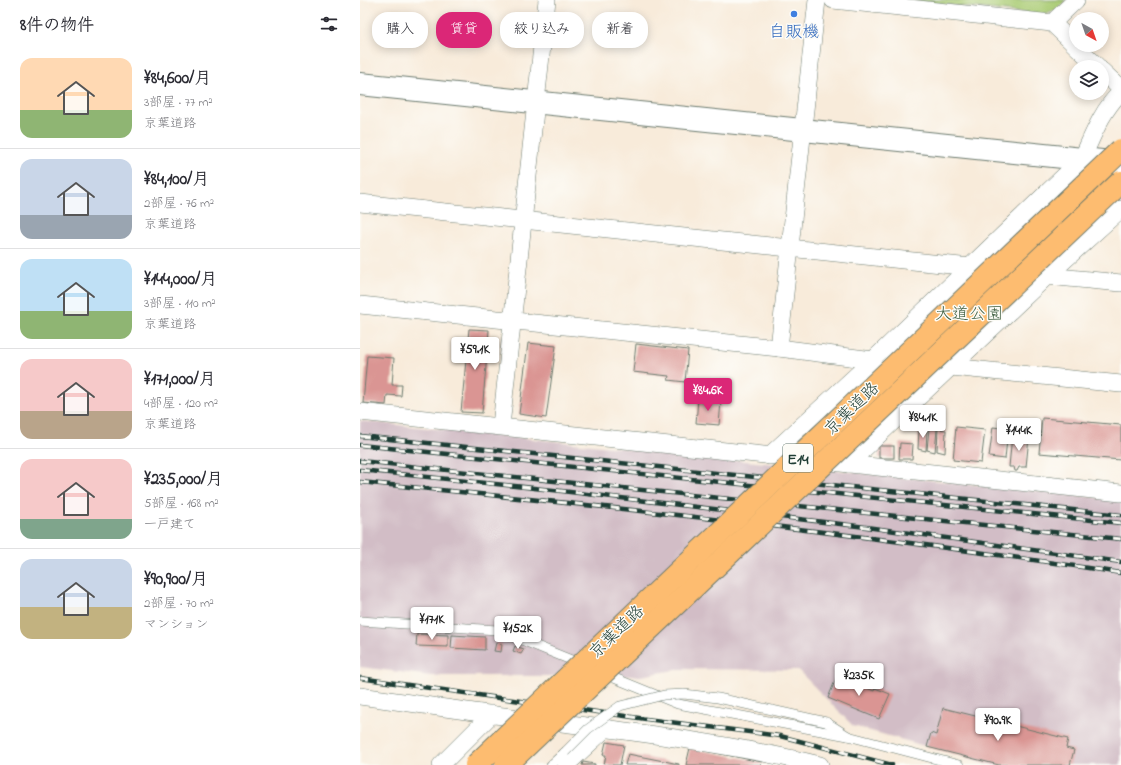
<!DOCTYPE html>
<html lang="ja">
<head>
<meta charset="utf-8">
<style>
	body { margin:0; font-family:"Indie Flower","Klee One",sans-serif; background:#f2f2f3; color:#2b2b33; height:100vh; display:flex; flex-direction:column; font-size:15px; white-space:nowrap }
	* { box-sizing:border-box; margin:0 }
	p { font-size:13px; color:#7c7c81 }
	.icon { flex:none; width:22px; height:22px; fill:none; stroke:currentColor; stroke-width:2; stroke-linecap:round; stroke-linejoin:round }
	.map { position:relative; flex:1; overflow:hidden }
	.sheet { display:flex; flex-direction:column; background:#fff; width:360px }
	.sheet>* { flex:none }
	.hud { position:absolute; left:12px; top:12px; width:380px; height:36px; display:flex; gap:8px }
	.needle { width:26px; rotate:140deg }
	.buttons { position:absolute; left:709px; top:12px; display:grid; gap:8px }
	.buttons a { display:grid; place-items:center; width:40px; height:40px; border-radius:50%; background:#fff; box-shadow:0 2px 10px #0003; font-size:20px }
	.price { position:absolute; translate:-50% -34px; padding:0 9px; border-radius:4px; background:#fff; color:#222; font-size:13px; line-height:26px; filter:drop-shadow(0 1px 2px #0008) }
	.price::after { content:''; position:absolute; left:50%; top:24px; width:12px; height:9px; margin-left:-6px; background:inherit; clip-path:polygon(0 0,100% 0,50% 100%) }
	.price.selected { background:#db2777; color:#fff }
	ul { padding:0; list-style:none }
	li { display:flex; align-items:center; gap:12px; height:100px; padding:0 20px }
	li+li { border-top:1px solid #e1e1e2 }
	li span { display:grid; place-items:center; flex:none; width:112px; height:80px; border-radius:12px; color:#555 }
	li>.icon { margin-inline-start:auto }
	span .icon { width:48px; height:48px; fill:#fffc; stroke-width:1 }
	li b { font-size:17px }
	h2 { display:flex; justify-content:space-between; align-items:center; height:48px; padding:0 20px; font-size:17px }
	.chip { padding:0 14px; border-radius:16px; background:#fff; box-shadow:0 2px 10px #0003; font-size:14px; line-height:36px }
	.chip.selected { background:#db2777; color:#fff }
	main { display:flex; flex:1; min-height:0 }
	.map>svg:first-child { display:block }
</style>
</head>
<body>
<main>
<section class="sheet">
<h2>8件の物件<svg class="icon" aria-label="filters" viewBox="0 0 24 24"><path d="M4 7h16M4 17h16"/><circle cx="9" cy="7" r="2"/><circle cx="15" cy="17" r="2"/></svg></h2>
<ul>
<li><span style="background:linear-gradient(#ffd9b3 65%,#8fb573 0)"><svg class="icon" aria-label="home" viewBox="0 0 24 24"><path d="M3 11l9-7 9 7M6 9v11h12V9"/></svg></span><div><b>¥84,600/月</b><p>3部屋 · 77 m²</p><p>京葉道路</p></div></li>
<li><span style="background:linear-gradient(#c9d6e8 70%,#9aa5b1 0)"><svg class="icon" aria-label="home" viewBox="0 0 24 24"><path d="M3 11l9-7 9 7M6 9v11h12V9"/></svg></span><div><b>¥84,100/月</b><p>2部屋 · 76 m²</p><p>京葉道路</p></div></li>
<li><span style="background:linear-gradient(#bfe0f5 65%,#8fb573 0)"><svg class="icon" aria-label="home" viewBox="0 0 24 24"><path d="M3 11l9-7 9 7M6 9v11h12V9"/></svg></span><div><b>¥144,000/月</b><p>3部屋 · 110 m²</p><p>京葉道路</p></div></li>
<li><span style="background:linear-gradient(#f6c9c9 65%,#b9a48a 0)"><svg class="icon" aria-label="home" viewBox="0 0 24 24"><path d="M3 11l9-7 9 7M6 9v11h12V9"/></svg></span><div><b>¥171,000/月</b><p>4部屋 · 120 m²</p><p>京葉道路</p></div></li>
<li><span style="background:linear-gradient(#f6c9c9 75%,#7fa58c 0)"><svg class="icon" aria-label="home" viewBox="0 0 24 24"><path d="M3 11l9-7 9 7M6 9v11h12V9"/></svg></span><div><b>¥235,000/月</b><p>5部屋 · 168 m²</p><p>一戸建て</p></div></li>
<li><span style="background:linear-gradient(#c9d6e8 60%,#c2b280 0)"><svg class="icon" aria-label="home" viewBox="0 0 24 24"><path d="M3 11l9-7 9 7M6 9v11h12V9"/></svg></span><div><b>¥90,900/月</b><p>2部屋 · 70 m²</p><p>マンション</p></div></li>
</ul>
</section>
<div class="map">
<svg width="761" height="765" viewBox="0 0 761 765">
	<rect width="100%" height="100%" fill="#fdfcf7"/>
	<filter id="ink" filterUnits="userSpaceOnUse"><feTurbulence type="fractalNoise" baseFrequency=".025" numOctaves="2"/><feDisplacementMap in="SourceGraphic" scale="8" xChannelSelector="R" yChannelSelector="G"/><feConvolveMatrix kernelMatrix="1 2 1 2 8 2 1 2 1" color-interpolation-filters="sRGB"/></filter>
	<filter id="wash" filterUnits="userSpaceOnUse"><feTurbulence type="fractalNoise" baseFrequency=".012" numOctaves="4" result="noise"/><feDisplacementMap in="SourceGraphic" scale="16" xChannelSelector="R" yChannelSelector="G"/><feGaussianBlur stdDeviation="0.9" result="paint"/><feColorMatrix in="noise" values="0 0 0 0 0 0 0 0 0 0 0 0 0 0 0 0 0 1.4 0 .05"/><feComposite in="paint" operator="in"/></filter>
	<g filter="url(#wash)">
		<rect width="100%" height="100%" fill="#f8ebda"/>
		<!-- industrial -->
		<path fill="#d2bdc6" d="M0,421L761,500V765H633L493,726L438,670L320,669L281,676H71L0,667Z"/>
		<!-- green -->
		<path fill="#aacc74" stroke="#648454" d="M542,0H706L696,10L684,15Z"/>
		<g id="blocks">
			<!-- building -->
			<g fill="#da9593">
				<path d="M109,329L129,330L122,413L101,412Z"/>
				<path d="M168,343L196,346L186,418L159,414Z"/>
				<path d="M276,344L328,350L325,382L308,380L309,376L273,372Z"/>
				<path d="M7,356L34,358L32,385H42L41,396L27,395L26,405L3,403Z"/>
				<path d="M338,399L361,401L359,425L336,423Z"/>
				<path d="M682,418L761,425V460L679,453Z"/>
				<path d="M596,427L625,430L621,463L593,460Z"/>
				<path d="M633,427L648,429L645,459L629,457Z"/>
				<path d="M559,428L567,429L566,451L558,449Z"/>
				<path d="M569,429H577L575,452L567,450Z"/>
				<path d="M578,429L586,430L585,453L577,451Z"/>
				<path d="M652,435L669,437L666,467H659L657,471H655L654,467H649Z"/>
				<path d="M540,443L553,444L552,459H539Z"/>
				<rect x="519" y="446" width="15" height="12"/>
				<path d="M57,634L88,635V647L56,646Z"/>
				<path d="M92,635L125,637V650L91,648Z"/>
				<path d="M136,643L142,644L141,652L134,651Z"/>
				<path d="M155,646L164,649L161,654L153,651Z"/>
				<path d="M477,676L514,691L515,688L530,694L519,719L468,698Z"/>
				<path d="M583,708L708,739L706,748L714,750L710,765H639L567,747L571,733L576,735Z"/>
				<path d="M246,742L264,745L260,765H244L246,755H243Z"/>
				<path d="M330,748L402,762L401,765H326Z"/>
				<path d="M268,754L319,764V765H265Z"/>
				<path d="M223,762L235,764V765H222Z"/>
			</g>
		</g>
	</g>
	<g filter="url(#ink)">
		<use href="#blocks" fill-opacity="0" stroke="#6b7a6e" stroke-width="1"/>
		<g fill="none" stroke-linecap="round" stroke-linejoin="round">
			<!-- service casing -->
			<g stroke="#6b7a6e" stroke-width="10">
				<g id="service">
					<path d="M0,621L137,630L221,664"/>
					<path d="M242,673L318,704L488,736"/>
					<path d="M466,722L488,736L599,765"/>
					<path d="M191,765L205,752"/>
				</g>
			</g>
			<!-- minor casing -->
			<g stroke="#6b7a6e" stroke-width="18">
				<g id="minor">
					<path d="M473,0L692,23L738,67"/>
					<path d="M692,23L716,0"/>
					<path d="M742,71L761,89"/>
					<path d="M0,203L610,267"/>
					<path d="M687,276L761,283"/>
					<path d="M0,305L419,348L513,360"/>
					<path d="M419,348L457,0"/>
					<path d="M591,367L761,384"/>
					<path d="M0,412L761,493"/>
					<path d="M141,426L187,0"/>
					<path d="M409,456L513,360L722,159C733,135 742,110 761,92"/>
					<path d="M488,464L687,276L761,209"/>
					<path d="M0,696C45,702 90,709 135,715C243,728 353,740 460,765"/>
					<path d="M81,765L132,714"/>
					<path d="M206,765L246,728"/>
				</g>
			</g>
			<!-- tertiary casing -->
			<g stroke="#6b7a6e" stroke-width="24">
				<path id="tertiary" d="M0,84L761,163"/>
			</g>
			<!-- service -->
			<use href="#service" stroke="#fff" stroke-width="9"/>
			<!-- minor -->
			<use href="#minor" stroke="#fff" stroke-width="17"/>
			<!-- tertiary -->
			<use href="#tertiary" stroke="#fff" stroke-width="22"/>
			<!-- rail casing -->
			<g stroke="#1f3d34" stroke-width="4.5">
				<g id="rail">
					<path d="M0,436L761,515"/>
					<path d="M0,445L761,523"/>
					<path d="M0,461L761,539"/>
					<path d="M0,470L193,490L506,527L761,562"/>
					<path d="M0,482C254,507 508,534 761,573"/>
					<path d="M0,678L286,719L420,736L532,765"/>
				</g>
			</g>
			<!-- rail -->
			<use href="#rail" stroke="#fdfcf7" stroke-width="3" stroke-dasharray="9" stroke-linecap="butt"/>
			<!-- service-bridge casing -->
			<g stroke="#6b7a6e" stroke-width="10" stroke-linecap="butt">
				<path id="service-bridge" d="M205,752L228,729L260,706L304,695L324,694L358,698L466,722"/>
			</g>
			<!-- motorway-bridge casing -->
			<g stroke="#6b7a6e" stroke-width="24" stroke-linecap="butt">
				<g id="motorway-bridge">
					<path d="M116,765L761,150"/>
					<path d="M146,765L761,182"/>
				</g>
			</g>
			<!-- service-bridge -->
			<use href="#service-bridge" stroke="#fff" stroke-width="9"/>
			<!-- motorway-bridge -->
			<use href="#motorway-bridge" stroke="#fdbc6f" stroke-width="22"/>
		</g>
	</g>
	<!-- markers -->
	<circle fill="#3f7fe0" stroke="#fdfcf7" stroke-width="1.5" cx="434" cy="14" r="4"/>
	<g text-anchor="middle" stroke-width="3" stroke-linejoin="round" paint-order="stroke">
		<!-- shield labels -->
		<rect fill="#fdfcf7" stroke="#62766e" stroke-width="1" x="423" y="444" width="30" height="28" rx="3"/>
		<g font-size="16" font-weight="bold" fill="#1f3d34">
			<text x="438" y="464">E14</text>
		</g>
		<!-- shop labels -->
		<g font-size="17" fill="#366cbe" stroke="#fdfcf7">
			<text x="434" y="37">自販機</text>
		</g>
		<!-- park labels -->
		<g font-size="17" fill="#426144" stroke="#fdfcf7">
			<text x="609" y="319">大道公園</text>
		</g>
		<!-- street labels -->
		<g font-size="17" fill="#1f3d34" stroke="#fdfcf7">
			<text transform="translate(491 408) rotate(-44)" y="6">京葉道路</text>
			<text transform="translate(256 631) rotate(-44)" y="6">京葉道路</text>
		</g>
	</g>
</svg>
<div class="buttons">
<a><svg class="needle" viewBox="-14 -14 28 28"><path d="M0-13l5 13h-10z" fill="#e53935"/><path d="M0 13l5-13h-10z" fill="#7c7c81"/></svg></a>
<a><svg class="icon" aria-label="layers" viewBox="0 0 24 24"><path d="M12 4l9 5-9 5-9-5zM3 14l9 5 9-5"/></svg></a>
</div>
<b class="price" style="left:115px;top:371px">¥59.1K</b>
<b class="price selected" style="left:348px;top:412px">¥84.6K</b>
<b class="price" style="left:563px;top:439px">¥84.1K</b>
<b class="price" style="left:659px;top:452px">¥144K</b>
<b class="price" style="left:72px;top:641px">¥171K</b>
<b class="price" style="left:158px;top:650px">¥152K</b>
<b class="price" style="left:499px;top:697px">¥235K</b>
<b class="price" style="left:638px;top:742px">¥90.9K</b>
<div class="hud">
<a class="chip">購入</a>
<a class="chip selected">賃貸</a>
<a class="chip">絞り込み</a>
<a class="chip">新着</a>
</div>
</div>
</main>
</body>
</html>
